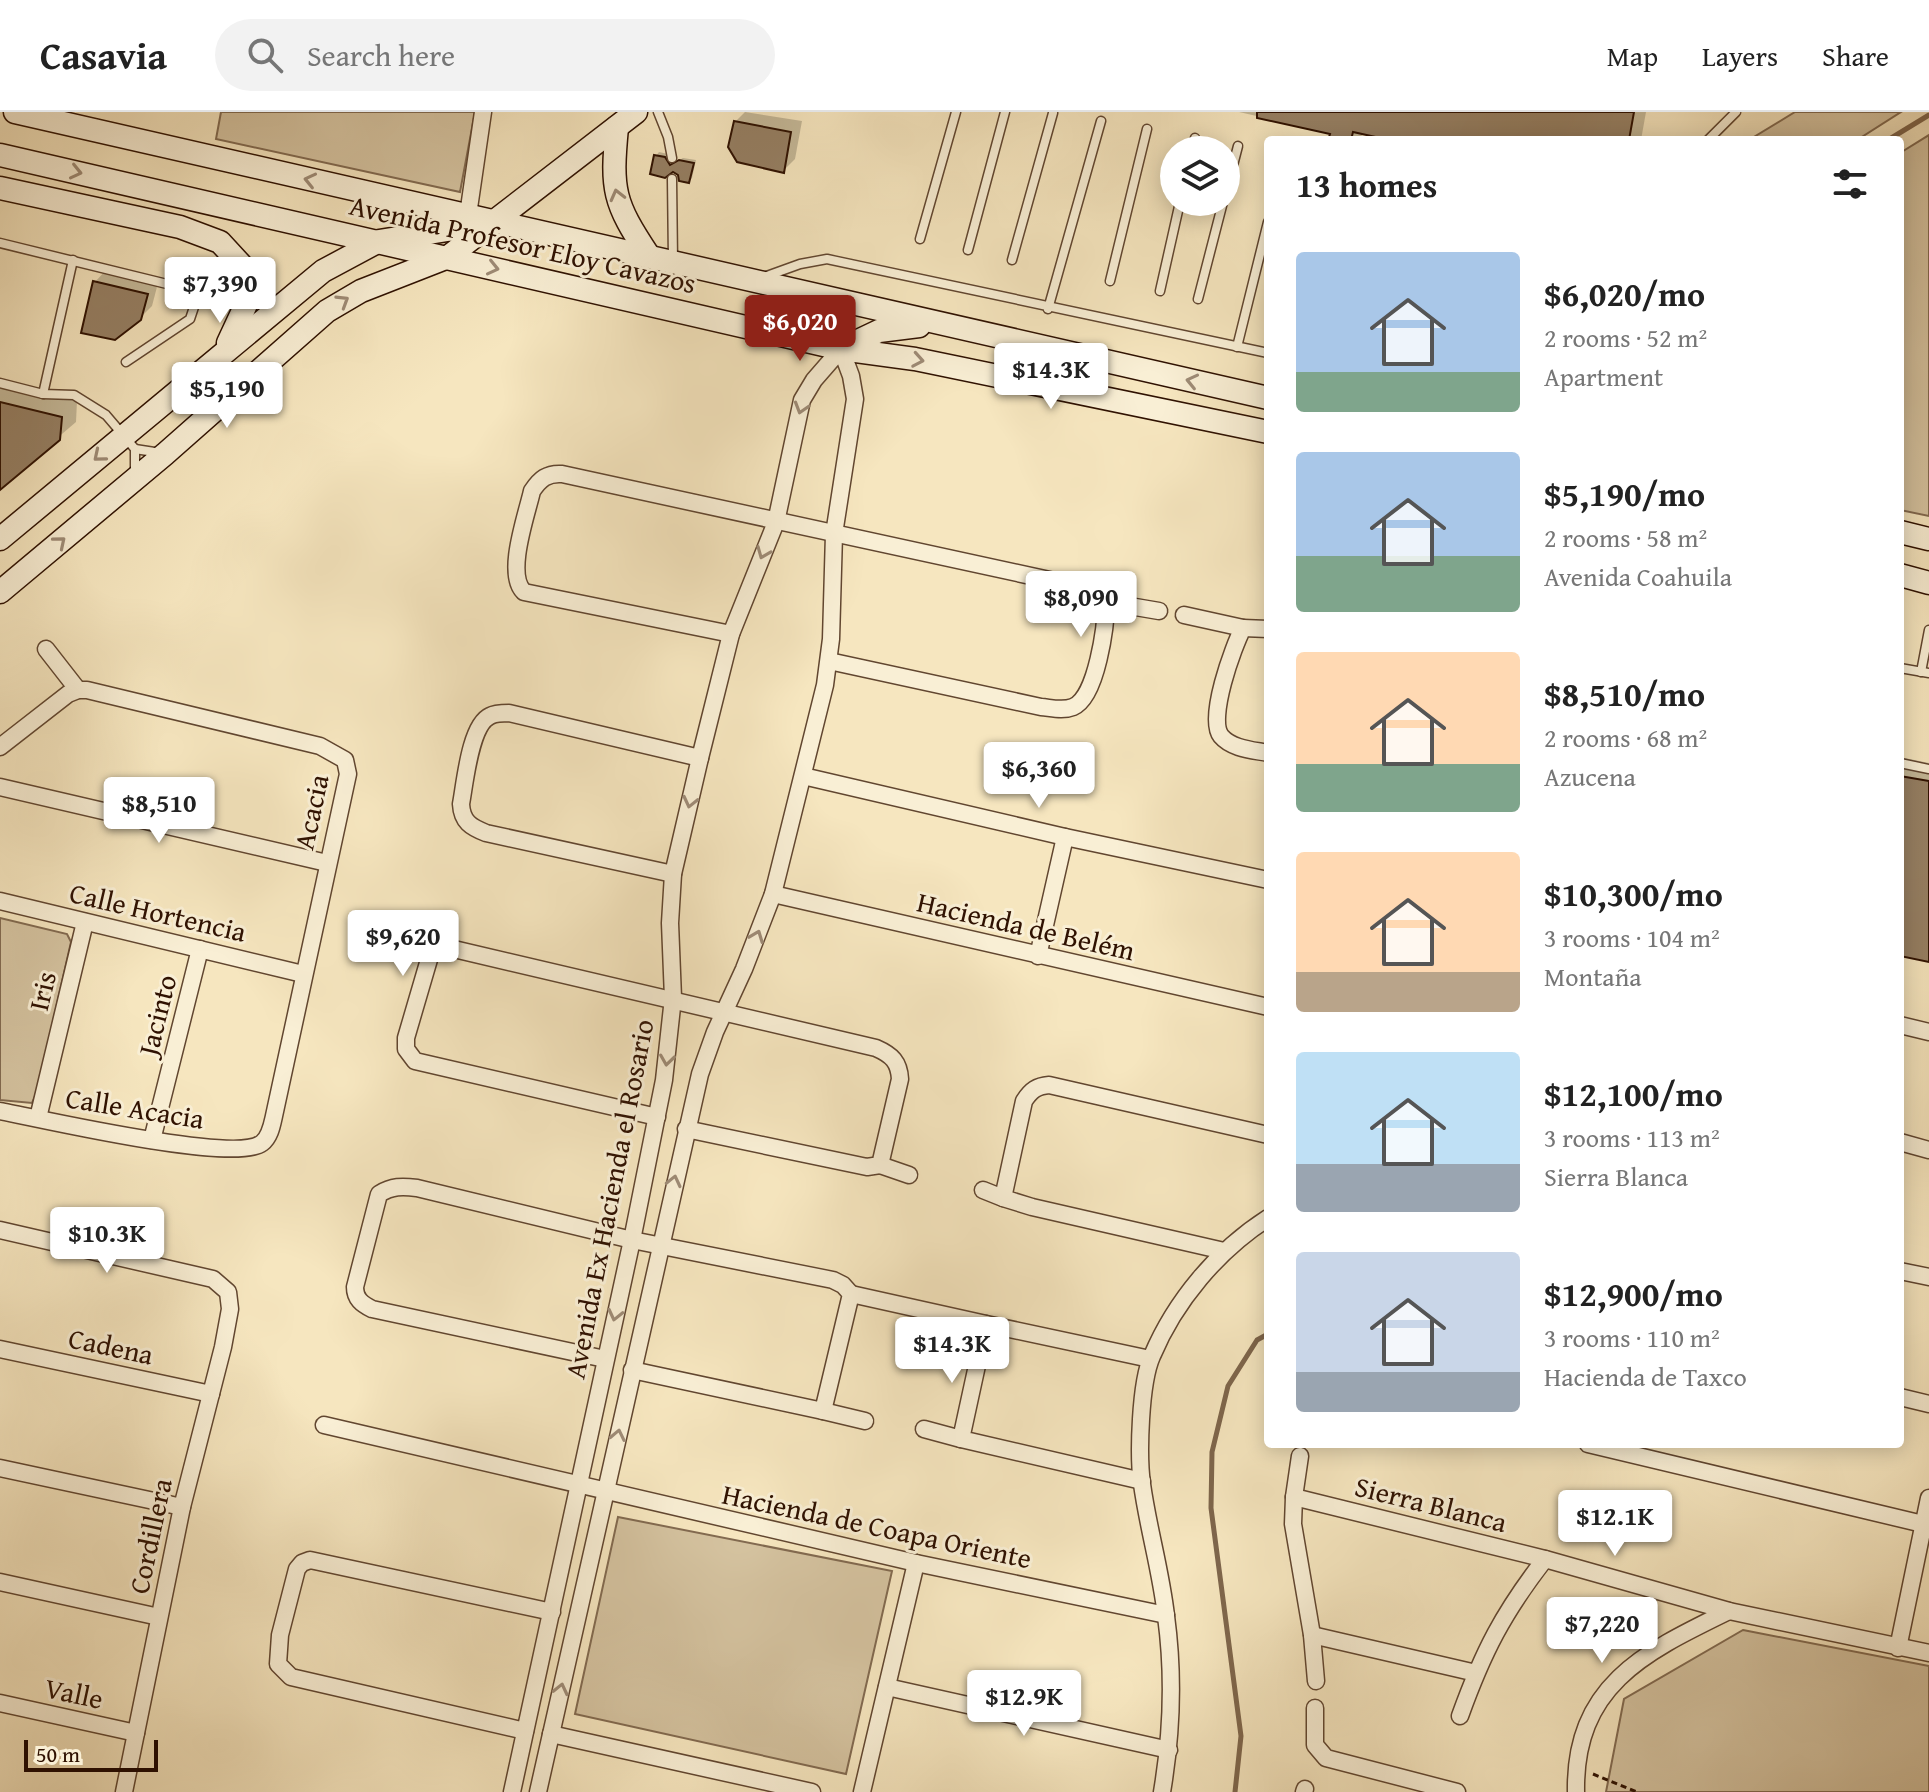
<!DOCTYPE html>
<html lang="en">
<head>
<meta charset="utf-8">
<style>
	body { margin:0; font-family:"Gentium Book Plus",serif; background:#f2f2f2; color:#222; height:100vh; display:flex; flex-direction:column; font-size:30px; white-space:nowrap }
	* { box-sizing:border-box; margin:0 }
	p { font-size:26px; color:#767676 }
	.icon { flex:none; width:44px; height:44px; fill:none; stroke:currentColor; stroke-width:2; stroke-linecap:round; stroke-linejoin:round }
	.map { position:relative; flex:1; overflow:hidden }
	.panel { position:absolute; left:1264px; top:24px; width:640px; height:1312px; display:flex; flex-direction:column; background:#fff; border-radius:8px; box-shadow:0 4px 20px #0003 }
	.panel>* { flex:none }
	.tools { position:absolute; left:1160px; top:24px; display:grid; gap:16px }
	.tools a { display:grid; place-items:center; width:80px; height:80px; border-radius:50%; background:#fff; box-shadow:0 4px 20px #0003; font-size:40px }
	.scale { position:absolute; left:24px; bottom:20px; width:134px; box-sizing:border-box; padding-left:8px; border:4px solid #2f1101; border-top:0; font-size:22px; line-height:28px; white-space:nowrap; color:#2f1101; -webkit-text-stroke:6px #f9efd5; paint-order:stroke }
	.price { position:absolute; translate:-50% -68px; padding:0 18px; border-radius:8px; background:#fff; color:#222; font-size:26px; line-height:52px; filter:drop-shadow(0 2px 4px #0008) }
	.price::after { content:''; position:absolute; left:50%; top:48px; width:24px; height:18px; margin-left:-12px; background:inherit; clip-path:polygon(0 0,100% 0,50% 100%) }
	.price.active { background:#8f2418; color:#fff }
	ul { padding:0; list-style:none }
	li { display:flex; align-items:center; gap:24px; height:200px; padding:0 32px }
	li span { display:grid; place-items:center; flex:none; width:224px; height:160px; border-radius:8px; color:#555 }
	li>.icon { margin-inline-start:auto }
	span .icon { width:96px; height:96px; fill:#fffc; stroke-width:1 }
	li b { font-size:34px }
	h2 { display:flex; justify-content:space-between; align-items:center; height:96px; padding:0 32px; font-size:34px }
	header { display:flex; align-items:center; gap:48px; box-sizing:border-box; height:112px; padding:0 40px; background:#fff; border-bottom:2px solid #e0e0e0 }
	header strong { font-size:38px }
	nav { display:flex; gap:44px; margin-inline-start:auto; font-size:28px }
	.search { width:560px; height:72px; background:#f2f2f2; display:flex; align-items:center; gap:20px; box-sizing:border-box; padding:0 28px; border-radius:44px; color:#767676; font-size:30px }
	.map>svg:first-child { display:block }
</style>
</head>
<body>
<header>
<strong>Casavia</strong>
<div class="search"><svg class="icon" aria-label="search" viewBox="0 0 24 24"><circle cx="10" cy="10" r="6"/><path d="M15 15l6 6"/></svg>Search here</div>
<nav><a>Map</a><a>Layers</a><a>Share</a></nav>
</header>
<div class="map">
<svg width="1929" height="1680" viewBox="0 0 1929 1680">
	<rect width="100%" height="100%" fill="#f6e6bf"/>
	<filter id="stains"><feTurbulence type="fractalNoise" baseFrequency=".0025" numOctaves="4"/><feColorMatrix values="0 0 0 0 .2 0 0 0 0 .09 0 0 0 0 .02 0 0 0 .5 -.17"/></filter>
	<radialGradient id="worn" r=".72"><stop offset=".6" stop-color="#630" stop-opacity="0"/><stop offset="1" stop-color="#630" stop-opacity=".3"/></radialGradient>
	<!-- green -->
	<g fill="#d4c29f" stroke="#826a50" stroke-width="2">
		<path d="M221,0H475L460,80L216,27Z"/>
		<path d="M1795,0H1901L1857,28H1749Z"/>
		<path d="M1929,23V404L1900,398V41Z"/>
		<path d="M0,806L67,822L71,830L37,980L32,991L0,988Z"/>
		<path d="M618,1405L892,1459L846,1662L575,1602Z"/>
		<path d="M1743,1518L1929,1554V1680H1606L1624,1587Z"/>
	</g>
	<!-- shadow -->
	<g fill="#0003">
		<path d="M745,0L802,9L795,47L783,59L735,10Z"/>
		<path d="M1239,0H1646L1641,28H1399L1364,21L1358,28H1330L1332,21Z"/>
		<path d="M659,40L668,42L674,51L683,46L696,48L692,66L689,69L656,44Z"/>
		<path d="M106,158L158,171L152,194L140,206L95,170Z"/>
		<path d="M0,271L77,289L76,310L0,375Z"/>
		<path d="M1900,645L1929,651V848L1900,842Z"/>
	</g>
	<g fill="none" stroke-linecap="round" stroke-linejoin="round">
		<!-- stream -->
		<g stroke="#7e664c" stroke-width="5">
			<path d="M1888,28L1929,3"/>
			<path d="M1235,1680L1241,1624L1211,1396L1212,1340L1228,1274L1257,1228L1268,1222"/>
		</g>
	</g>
	<!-- building -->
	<g fill="#968064" stroke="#2f1101" stroke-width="2">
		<path d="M1257,0H1634L1629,28H1389L1353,20L1351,28H1328L1330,22L1257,6Z"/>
		<path d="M734,9L791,20L784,61L737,50L728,35Z"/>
		<path d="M654,43L665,45L670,53L679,48L694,51L689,71L679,69L678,63L673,60L665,66L650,62Z"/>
		<path d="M93,169L148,182L141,208L115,228L81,221Z"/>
		<path d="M0,290L62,305L60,328L0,378Z"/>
		<path d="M1900,664L1929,669V850L1900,844Z"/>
	</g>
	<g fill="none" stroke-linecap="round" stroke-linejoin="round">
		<!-- lane casing -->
		<g stroke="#614630" stroke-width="11">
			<g id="lane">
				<path d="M658,0L668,25L672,46"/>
				<path d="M1708,28L1736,0"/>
				<path d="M1192,38L1195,26"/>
				<path d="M672,67L673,149"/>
				<path d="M1226,80L1238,34"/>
				<path d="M920,127L956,0"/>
				<path d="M0,131L167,172L192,181L195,192L190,207L126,250"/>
				<path d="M968,138L1005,0"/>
				<path d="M1012,148L1053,1"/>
				<path d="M764,165L800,152L827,147L1268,241"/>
				<path d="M1110,169L1147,17"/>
				<path d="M1160,179L1180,90"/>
				<path d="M1198,187L1223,90"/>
				<path d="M1048,197L1101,9"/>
				<path d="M1237,235L1268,110"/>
				<path d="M0,271L43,282L74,283L106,303L135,337V363"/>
				<path d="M43,282L73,148"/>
				<path d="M135,337L161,341"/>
				<path d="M1900,556L1929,561"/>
				<path d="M1921,560L1929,518"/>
				<path d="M1900,651L1929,657"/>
			</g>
		</g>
		<!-- street casing -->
		<g stroke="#614630" stroke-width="19">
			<g id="street">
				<path d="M468,103L483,0"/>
				<path d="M1106,490L1159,499"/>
				<path d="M1184,503L1243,516"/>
				<path d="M1268,517L1243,516C1233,535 1207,607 1221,624C1232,637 1253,638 1268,641"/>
				<path d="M731,522L524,480C505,462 527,402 532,379C540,367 547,361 562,362L1068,472L1089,479L1106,490C1106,513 1097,585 1073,595C1063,599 1052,596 1041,595L829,549"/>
				<path d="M46,537L78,578"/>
				<path d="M0,635L68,582L78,578H87L320,634L345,648L348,662L274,1004C272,1013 270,1025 262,1031C235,1052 42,1007 0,999"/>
				<path d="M803,664L1065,725L1268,768"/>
				<path d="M0,675L327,751"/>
				<path d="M673,762L486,721C471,715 462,710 461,692C465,671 470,613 490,604C495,601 503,601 509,601L700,646"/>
				<path d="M773,782L1268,895"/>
				<path d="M0,789L303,862"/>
				<path d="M1038,844L1065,725"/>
				<path d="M1900,913L1929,920"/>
				<path d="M657,1005L415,949L406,937V926L430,844L442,836L458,838L876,936C892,943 899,950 900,967L880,1053L867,1055L686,1017"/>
				<path d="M38,1006L85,810"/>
				<path d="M152,1028L200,837"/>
				<path d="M1900,1030L1929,1038"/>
				<path d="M880,1053L909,1063"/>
				<path d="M983,1078L1003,1086"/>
				<path d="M0,1118L213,1167L228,1180L230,1197L223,1235L182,1395L124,1680"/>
				<path d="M1224,1139L1032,1095L1003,1086L1024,989C1031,978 1037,974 1049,973L1268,1023"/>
				<path d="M1900,1159L1929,1165"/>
				<path d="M851,1182L986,1212"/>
				<path d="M0,1237L211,1282"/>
				<path d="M605,1247L372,1197C362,1192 355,1187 355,1175L379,1082C392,1074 402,1074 417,1076L632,1128L833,1168L843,1173L851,1182L823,1299L632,1258"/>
				<path d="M1900,1285L1929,1292"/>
				<path d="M823,1299L865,1309"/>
				<path d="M324,1313L916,1451L1166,1503"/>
				<path d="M924,1317L961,1327"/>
				<path d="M1588,1332L1923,1412"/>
				<path d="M1300,1344L1294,1385L1293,1412L1312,1523L1316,1569"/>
				<path d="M0,1356L182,1395"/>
				<path d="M1142,1369L961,1327L986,1212L1150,1247"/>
				<path d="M1294,1385L1545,1447L1729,1499L1929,1541"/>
				<path d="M0,1470L159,1505"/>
				<path d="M1312,1523L1476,1561"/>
				<path d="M1898,1536L1929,1386"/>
				<path d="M887,1575L1169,1638"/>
				<path d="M0,1591L136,1621"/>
				<path d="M1315,1596V1633L1326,1646L1457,1680"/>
				<path d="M1460,1604C1483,1540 1503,1501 1545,1447"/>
				<path d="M525,1619L291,1565L278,1552L280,1523L297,1457L302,1451L310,1448L552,1500"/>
				<path d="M551,1622L812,1680"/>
				<path d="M512,1680L632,1128L664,968L673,886L670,811L673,762L700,646L731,522L776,410L802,288L814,268L841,237L851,264L855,287L834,422L831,527L825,573L773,782L744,857L715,920L700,962L538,1680"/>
				<path d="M862,1680L916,1451"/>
				<path d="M1162,1680C1172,1621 1174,1563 1166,1504C1161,1459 1148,1416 1142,1372C1138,1343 1140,1271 1152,1244C1175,1189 1218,1138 1268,1106"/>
				<path d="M1304,1680L1305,1677"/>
				<path d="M1576,1680C1574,1573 1645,1540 1729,1499"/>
			</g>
		</g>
		<!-- secondary casing -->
		<g stroke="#2f1101" stroke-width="25">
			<g id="secondary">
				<path d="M15,0L1268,286"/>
				<path d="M617,15C611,78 613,90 649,144"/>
				<path d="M0,43L841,237L915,247L1268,320"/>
				<path d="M0,76L180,115L220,130L244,156L249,172L248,188L228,231"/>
				<path d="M779,183L814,205L841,237"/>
				<path d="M841,237L879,219L919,214"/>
				<path d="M1900,420L1929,427"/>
				<path d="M0,427L323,159L379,129L485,112"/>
				<path d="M1900,463L1929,471"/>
				<path d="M0,480L165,342L327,199L361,179L448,145L636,0"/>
			</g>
		</g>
		<!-- path -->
		<path stroke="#2f1101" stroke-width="3" stroke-dasharray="6 4" stroke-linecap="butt" d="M1593,1662L1637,1680"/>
		<!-- lane -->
		<use href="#lane" stroke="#f9efd5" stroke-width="8"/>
		<!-- street -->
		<use href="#street" stroke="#f9efd5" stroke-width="16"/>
		<!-- secondary -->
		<use href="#secondary" stroke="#f9efd5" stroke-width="22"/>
	</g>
	<!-- one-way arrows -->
	<defs><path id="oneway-chevron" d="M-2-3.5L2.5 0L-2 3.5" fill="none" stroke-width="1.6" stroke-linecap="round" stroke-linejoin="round" transform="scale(2)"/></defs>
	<g stroke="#9e8b76">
		<use href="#oneway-chevron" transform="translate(76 60) rotate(13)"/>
		<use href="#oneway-chevron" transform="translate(310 68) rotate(-167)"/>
		<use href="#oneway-chevron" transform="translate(617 83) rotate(-104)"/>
		<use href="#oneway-chevron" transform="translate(493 156) rotate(13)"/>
		<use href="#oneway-chevron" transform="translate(343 189) rotate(-32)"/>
		<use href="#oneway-chevron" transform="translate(918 248) rotate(10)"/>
		<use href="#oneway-chevron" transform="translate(1192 269) rotate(-167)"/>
		<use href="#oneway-chevron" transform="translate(801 296) rotate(107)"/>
		<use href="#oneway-chevron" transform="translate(99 344) rotate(140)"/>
		<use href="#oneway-chevron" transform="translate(60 430) rotate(-40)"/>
		<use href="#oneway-chevron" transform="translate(763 441) rotate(112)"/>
		<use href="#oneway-chevron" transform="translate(690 690) rotate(103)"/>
		<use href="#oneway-chevron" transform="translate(757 824) rotate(-69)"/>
		<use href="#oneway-chevron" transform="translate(667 948) rotate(98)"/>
		<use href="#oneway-chevron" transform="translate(674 1069) rotate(-77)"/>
		<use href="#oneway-chevron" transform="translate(615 1203) rotate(103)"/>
		<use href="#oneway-chevron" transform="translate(618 1323) rotate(-78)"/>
		<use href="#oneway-chevron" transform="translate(561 1577) rotate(-77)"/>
	</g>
	<g text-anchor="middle" stroke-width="6" stroke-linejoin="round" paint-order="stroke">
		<!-- street labels -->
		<g font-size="28" fill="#2f1101" stroke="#f9efd5">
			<text transform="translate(523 132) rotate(13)" y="10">Avenida Profesor Eloy Cavazos</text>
			<text transform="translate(311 700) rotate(-78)" y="10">Acacia</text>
			<text transform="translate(158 800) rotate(13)" y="10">Calle Hortencia</text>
			<text transform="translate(1026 814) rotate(13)" y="10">Hacienda de Belém</text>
			<text transform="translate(42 879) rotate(-77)" y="10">Iris</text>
			<text transform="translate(157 903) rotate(-76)" y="10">Jacinto</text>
			<text transform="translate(135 996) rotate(9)" y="10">Calle Acacia</text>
			<text transform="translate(609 1087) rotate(-79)" y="10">Avenida Ex Hacienda el Rosario</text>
			<text transform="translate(111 1234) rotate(12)" y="10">Cadena</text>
			<text transform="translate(1431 1392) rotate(14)" y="10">Sierra Blanca</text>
			<text transform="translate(877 1414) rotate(12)" y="10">Hacienda de Coapa Oriente</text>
			<text transform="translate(150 1424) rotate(-78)" y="10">Cordillera</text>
			<text transform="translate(74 1581) rotate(12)" y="10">Valle</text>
		</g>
	</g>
	<rect width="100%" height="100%" filter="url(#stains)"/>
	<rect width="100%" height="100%" fill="url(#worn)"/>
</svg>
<div class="tools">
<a><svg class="icon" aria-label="layers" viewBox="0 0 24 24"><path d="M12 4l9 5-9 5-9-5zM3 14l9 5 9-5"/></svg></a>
</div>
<div class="scale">50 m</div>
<b class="price" style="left:220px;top:213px">$7,390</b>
<b class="price active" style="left:800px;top:251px">$6,020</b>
<b class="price" style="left:1051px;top:299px">$14.3K</b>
<b class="price" style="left:227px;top:318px">$5,190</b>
<b class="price" style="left:1081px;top:527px">$8,090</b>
<b class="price" style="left:1039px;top:698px">$6,360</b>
<b class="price" style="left:159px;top:733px">$8,510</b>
<b class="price" style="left:403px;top:866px">$9,620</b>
<b class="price" style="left:107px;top:1163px">$10.3K</b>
<b class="price" style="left:952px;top:1273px">$14.3K</b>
<b class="price" style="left:1615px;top:1446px">$12.1K</b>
<b class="price" style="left:1602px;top:1553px">$7,220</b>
<b class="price" style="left:1024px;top:1626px">$12.9K</b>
<section class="panel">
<h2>13 homes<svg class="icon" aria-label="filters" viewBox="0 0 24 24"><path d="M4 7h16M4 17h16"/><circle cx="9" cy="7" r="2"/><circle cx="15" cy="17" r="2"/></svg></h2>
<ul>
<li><span style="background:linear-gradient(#a9c7e8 75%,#7fa58c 0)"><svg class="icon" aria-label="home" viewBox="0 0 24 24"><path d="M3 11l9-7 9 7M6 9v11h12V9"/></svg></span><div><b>$6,020/mo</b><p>2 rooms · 52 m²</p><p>Apartment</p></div></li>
<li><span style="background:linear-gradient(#a9c7e8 65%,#7fa58c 0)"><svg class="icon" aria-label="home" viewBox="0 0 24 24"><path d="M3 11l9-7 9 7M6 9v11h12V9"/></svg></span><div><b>$5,190/mo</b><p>2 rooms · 58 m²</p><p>Avenida Coahuila</p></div></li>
<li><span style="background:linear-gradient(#ffd9b3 70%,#7fa58c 0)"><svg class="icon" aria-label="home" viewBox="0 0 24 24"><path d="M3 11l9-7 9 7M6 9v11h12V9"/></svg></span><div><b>$8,510/mo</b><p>2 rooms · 68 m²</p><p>Azucena</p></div></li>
<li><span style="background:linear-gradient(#ffd9b3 75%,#b9a48a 0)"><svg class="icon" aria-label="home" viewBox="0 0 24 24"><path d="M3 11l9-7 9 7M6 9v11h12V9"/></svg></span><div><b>$10,300/mo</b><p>3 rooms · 104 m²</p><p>Montaña</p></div></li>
<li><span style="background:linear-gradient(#bfe0f5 70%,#9aa5b1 0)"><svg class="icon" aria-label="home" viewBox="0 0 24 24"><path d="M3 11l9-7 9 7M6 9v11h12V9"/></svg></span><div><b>$12,100/mo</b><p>3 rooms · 113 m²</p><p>Sierra Blanca</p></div></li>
<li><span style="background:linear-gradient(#c9d6e8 75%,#9aa5b1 0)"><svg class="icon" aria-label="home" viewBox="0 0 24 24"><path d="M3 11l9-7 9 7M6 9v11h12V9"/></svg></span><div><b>$12,900/mo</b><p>3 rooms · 110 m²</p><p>Hacienda de Taxco</p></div></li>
</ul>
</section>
</div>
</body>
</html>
